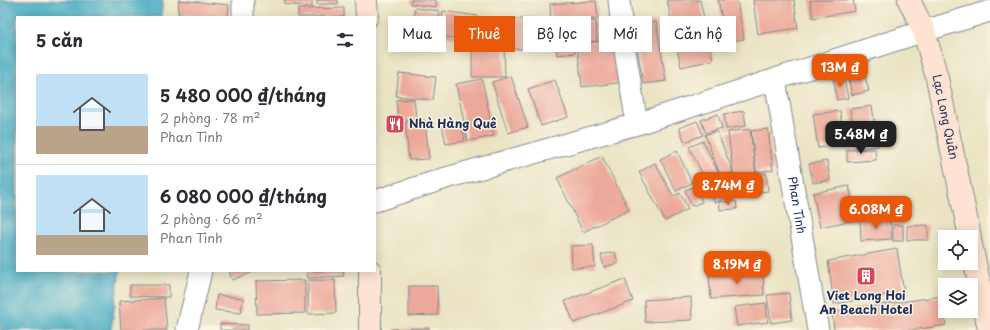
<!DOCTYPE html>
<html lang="vi">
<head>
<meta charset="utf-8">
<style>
	body { margin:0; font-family:"Playpen Sans",sans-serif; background:#f7f7f7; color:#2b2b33; height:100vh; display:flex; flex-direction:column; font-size:15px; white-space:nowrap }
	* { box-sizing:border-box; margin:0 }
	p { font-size:13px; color:#7c7c81 }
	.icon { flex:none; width:22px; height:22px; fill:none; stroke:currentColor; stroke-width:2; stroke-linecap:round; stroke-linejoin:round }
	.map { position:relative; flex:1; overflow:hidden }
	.drawer { position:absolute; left:16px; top:16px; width:360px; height:256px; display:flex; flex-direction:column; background:#fff; border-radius:0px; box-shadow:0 2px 10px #0003 }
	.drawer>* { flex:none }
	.guide { position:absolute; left:388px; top:16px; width:380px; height:36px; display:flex; gap:8px }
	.controls { position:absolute; left:938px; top:230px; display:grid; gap:8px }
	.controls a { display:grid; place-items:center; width:40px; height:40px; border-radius:0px; background:#fff; box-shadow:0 2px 10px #0003; font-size:20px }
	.price { position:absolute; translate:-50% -34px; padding:0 9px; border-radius:8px; background:#ea580c; color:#fff; font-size:13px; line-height:26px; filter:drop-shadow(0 1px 2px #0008) }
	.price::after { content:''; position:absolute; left:50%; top:24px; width:12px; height:9px; margin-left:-6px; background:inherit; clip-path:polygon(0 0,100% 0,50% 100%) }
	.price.current { background:#222; color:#fff }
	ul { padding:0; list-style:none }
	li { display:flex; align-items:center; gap:12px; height:100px; padding:0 20px }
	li+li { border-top:1px solid #e1e1e2 }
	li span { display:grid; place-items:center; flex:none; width:112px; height:80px; border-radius:0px; color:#555 }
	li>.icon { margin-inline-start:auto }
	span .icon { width:48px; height:48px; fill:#fffc; stroke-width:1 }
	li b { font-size:17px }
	h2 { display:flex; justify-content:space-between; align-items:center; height:48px; padding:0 20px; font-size:17px }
	.chip { padding:0 14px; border-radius:0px; background:#fff; box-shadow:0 2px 10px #0003; font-size:14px; line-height:36px }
	.chip.current { background:#ea580c; color:#fff }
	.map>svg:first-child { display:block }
</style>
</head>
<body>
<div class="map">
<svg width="990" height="330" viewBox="0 0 990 330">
	<rect width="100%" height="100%" fill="#fcf5e5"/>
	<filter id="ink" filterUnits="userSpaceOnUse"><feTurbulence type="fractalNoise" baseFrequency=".025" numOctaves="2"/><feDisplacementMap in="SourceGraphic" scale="8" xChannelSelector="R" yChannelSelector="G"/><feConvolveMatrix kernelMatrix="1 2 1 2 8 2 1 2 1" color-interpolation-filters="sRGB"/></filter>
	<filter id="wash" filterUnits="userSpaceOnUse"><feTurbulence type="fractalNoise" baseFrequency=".012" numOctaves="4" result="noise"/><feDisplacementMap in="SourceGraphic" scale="16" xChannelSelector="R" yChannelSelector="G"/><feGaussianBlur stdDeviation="0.9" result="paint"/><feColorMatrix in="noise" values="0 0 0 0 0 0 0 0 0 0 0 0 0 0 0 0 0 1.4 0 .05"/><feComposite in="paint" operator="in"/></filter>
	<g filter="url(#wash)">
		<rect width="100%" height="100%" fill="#eae4c4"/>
		<!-- water -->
		<path fill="#43aac3" stroke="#2f6c90" d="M0,0H163L161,17H17V271H120L111,330H0Z"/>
		<g id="blocks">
			<!-- building -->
			<g fill="#eca899">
				<path d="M179,0L229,5L228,17H210L178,14Z"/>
				<path d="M285,0H312V7L284,4Z"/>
				<rect x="317" y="0" width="21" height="4"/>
				<path d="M411,0H436V7L411,4Z"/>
				<path d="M667,0H700L713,60L681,67Z"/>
				<path d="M718,0H737L744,39L727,42Z"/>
				<path d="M753,0H794L798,28L758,34Z"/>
				<path d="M810,0H853L855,11L813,18Z"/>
				<path d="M596,1L598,19L551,22L550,4Z"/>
				<path d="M344,8V17H298V9Z"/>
				<path d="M415,8L440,11L437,34L412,31Z"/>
				<path d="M443,11L478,16L474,41L440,36Z"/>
				<rect x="513" y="19" width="17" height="30"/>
				<path d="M596,21L597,41L574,43L575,53L557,55L554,24Z"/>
				<path d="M656,22L666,81L643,84L634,26Z"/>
				<path d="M618,25L626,82L582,87L577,44L602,41L600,28Z"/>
				<path d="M485,28L504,29L503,41L484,40Z"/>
				<path d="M472,44L504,45L505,77H472Z"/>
				<path d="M399,73L436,77L433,100L396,96Z"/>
				<path d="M864,73L869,91L852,95L848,77Z"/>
				<path d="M843,75L848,98L837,100L833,77Z"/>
				<path d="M511,76L528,127L508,133L492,82Z"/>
				<path d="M482,79L494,136L468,141L456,84Z"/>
				<path d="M555,80L568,117L541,126L528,89Z"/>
				<path d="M414,99L416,118L398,120L396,100Z"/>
				<path d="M872,106L878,146L856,149L850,109Z"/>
				<path d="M744,111L746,126L726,129L724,114Z"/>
				<path d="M840,111L844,144L818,148L813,114Z"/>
				<path d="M718,114L722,128L706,133L701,120Z"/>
				<path d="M425,120L429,159L409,160L405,122Z"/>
				<path d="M697,121L703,135L685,142L679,128Z"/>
				<path d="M461,122L465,141L446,144L442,125Z"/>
				<path d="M750,129L756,174L766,173L768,191L736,195L728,132Z"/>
				<path d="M768,129L773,170L756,172L751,131Z"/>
				<path d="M717,131L733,172L721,177L705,135Z"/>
				<path d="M703,141L720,176L707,183L689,147Z"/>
				<path d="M875,149L876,160L847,162V150Z"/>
				<path d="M677,151L692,183L676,191L660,159Z"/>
				<path d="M602,156L629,210L583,232L557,178Z"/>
				<path d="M827,161L830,180L813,183L809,164Z"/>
				<path d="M655,163L673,196L680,193L688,209L665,221L639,172Z"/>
				<path d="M718,179L727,197L715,203L706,185Z"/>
				<path d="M695,186L702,202L692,206L685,190Z"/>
				<path d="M849,186L853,204L870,200L874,216L820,227L813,193Z"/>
				<path d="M736,201L737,209L720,210L719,202Z"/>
				<path d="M890,218L892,239L861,241L860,220Z"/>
				<rect x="893" y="225" width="10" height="16"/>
				<path d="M928,225V240H907V226Z"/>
				<path d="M593,245L595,267L572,268L571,246Z"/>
				<path d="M897,249L904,292L834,304L828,261Z"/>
				<path d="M615,252L618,263L604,267L601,255Z"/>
				<path d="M229,271H256L232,280Z"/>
				<path d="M307,271H343L344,276L308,278Z"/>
				<path d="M763,271L764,295L711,299L709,274Z"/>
				<path d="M625,279L633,301L574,323L565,301Z"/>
				<path d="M305,280V313L257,314L256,281Z"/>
				<path d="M308,280H335L336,313L308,314Z"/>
				<path d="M130,285H169V297L130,296Z"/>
				<path d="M409,286H437L438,315L409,316Z"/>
				<path d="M789,293L792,320L771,323L767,295Z"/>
				<path d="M217,295L243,298L241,313L215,310Z"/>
				<path d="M942,296L946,325L913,330H834L832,312Z"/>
				<path d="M691,297L692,320L645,322L644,300Z"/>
				<path d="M164,298L167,330H121L119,301Z"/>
				<path d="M766,303L768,322L737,326L734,307Z"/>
				<path d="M220,324L248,325L247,330H220Z"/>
				<path d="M429,328V330H391V329Z"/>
			</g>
		</g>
	</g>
	<g filter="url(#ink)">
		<use href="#blocks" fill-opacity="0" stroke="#828a91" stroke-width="1"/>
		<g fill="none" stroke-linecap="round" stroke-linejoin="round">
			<!-- street casing -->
			<g stroke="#828a91" stroke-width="23">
				<g id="street">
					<path d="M619,0L623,39L637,124"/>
					<path d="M243,17V0"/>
					<path id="s1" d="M775,80L818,330"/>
					<path d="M375,201L446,178L637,124L924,31L990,11"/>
					<path d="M187,330L201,271"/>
				</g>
			</g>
			<!-- secondary casing -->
			<g stroke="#828a91" stroke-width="24">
				<g id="secondary">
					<path d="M366,0L367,17"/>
					<path id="s2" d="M909,0L924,31L937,78L970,237"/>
					<path d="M971,244L989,330"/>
					<path d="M370,271V330"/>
				</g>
			</g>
			<!-- street -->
			<use href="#street" stroke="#fff" stroke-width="21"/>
			<!-- secondary -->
			<use href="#secondary" stroke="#fee3d2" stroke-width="22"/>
		</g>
	</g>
	<!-- icons -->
	<defs>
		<g id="restaurant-square" transform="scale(1)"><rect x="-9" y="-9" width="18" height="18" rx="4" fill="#d1495b" stroke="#fcf5e5"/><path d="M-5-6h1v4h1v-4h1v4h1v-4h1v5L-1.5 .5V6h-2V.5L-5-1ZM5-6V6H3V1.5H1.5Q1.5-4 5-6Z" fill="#fff"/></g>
		<g id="building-square" transform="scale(1)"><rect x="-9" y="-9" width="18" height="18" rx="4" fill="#d1495b" stroke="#fcf5e5"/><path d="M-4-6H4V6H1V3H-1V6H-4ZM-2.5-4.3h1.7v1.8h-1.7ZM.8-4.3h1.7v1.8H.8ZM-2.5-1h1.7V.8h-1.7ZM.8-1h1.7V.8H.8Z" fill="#fff"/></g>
	</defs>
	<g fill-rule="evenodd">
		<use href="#restaurant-square" x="395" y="124"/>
		<use href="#building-square" x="866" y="276"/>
	</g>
	<g text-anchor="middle" stroke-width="3" stroke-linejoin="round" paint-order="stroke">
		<!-- street labels -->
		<g font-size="12" fill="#1b2f5e" stroke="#fcf5e5">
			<text dy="4" stroke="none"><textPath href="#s2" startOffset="123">Lạc Long Quân</textPath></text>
			<text dy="4" stroke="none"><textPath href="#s1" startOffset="127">Phan Tình</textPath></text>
		</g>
		<!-- poi labels -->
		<g font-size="12" font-weight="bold" fill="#1b2f5e" stroke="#fcf5e5" text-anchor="start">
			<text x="409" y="128">Nhà Hàng Quê</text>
			<text x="866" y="300" text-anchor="middle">Viet Long Hoi<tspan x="866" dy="14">An Beach Hotel</tspan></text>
		</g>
	</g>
</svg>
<div class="controls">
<a><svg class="icon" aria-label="locate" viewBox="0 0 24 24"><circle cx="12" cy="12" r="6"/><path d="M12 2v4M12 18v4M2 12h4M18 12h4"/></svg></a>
<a><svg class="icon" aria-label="layers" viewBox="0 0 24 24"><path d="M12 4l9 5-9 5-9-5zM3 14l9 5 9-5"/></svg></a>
</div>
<b class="price" style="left:840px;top:88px">13M ₫</b>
<b class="price current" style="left:861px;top:155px">5.48M ₫</b>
<b class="price" style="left:728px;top:206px">8.74M ₫</b>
<b class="price" style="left:876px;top:230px">6.08M ₫</b>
<b class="price" style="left:737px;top:285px">8.19M ₫</b>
<div class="guide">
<a class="chip">Mua</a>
<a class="chip current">Thuê</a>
<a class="chip">Bộ lọc</a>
<a class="chip">Mới</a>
<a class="chip">Căn hộ</a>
</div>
<section class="drawer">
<h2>5 căn<svg class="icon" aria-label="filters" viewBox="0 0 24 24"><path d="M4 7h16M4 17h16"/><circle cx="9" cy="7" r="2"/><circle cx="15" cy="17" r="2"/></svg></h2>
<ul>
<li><span style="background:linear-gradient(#bfe0f5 65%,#b9a48a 0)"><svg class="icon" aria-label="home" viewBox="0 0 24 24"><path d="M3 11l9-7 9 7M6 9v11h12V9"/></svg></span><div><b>5 480 000 ₫/tháng</b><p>2 phòng · 78 m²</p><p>Phan Tình</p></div></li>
<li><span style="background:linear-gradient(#bfe0f5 75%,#b9a48a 0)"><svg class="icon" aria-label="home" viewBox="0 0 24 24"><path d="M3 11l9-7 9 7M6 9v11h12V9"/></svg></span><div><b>6 080 000 ₫/tháng</b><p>2 phòng · 66 m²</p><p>Phan Tình</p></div></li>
</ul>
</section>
</div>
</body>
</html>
